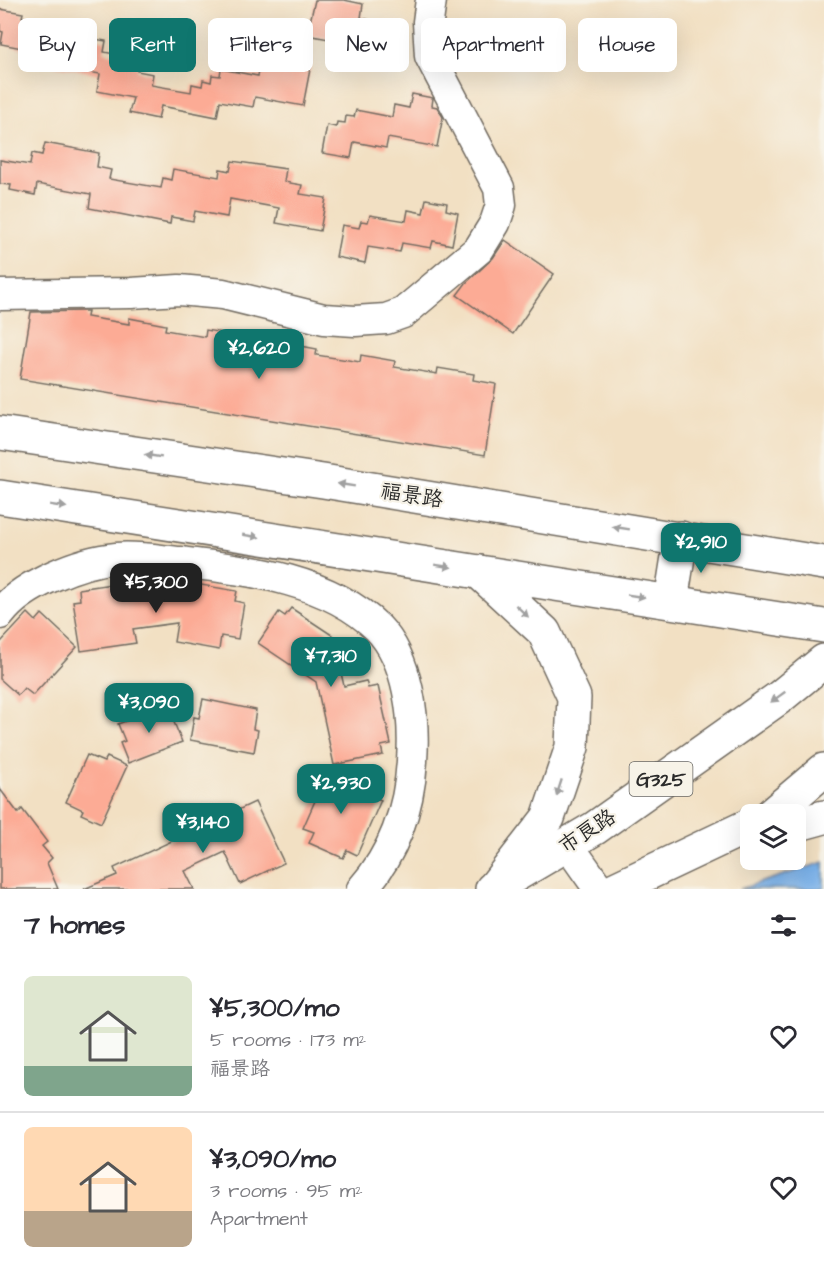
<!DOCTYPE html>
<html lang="en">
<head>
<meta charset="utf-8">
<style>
	body { margin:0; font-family:"Architects Daughter","LXGW WenKai TC",sans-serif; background:#f2f2f3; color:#2b2b33; height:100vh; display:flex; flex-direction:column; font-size:22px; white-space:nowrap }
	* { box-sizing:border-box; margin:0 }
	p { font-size:20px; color:#7c7c81 }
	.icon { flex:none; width:33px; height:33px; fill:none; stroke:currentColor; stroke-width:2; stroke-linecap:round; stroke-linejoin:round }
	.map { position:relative; height:889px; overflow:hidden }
	.sheet { display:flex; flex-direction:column; background:#fff; flex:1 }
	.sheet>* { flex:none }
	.hud { position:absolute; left:18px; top:18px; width:789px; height:54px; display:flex; gap:12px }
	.tools { position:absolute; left:740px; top:804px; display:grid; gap:12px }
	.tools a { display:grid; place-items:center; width:66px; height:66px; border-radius:9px; background:#fff; box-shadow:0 6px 24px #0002; font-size:30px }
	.price { position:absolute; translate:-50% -51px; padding:0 14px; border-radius:12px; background:#0f766e; color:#fff; font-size:20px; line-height:39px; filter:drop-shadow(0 2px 3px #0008) }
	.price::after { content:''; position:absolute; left:50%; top:36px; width:18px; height:14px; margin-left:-9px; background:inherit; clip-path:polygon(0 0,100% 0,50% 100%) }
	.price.current { background:#222; color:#fff }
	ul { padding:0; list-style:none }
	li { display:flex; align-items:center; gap:18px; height:150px; padding:0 24px }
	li+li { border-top:2px solid #e1e1e2 }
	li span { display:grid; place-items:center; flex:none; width:168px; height:120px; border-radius:9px; color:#555 }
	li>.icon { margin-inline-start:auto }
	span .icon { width:72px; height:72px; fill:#fffc; stroke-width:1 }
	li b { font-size:26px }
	h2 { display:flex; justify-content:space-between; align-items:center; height:72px; padding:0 24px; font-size:26px }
	.chip { padding:0 21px; border-radius:9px; background:#fff; box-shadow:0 6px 24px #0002; font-size:21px; line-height:54px }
	.chip.current { background:#0f766e; color:#fff }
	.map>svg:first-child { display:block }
</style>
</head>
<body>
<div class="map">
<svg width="824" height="889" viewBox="0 0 824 889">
	<rect width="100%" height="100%" fill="#f7f3e8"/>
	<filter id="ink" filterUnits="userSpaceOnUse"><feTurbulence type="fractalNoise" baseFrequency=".0167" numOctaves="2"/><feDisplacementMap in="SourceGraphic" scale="12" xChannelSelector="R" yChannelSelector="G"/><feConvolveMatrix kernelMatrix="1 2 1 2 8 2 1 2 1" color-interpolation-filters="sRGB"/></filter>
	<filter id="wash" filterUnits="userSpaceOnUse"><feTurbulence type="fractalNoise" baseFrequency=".008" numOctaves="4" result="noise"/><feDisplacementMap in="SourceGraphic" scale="24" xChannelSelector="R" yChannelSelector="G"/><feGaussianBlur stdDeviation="1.35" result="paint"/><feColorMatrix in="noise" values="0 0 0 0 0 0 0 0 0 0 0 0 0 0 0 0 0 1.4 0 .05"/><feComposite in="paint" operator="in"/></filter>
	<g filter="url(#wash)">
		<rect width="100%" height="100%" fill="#f2e0c3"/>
		<!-- water -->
		<path fill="#7ab1e9" stroke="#526e8a" stroke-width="1.5" d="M824,862V889H740Z"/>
		<g id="blocks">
			<!-- building -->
			<g fill="#fcab95">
				<path d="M315,0H344L363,4L361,18L376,21L375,29L392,32L387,61L354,54L356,44L307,35Z"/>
				<path d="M0,9L23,13L22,17L91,31L89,38L106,41L104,52L140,59L137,71L153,74L151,85L191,92L192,84L202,86L203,80L211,82L212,75L220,76L221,69L258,76L260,64L275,67L278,53L312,59L303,106L255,97L253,107L220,101L217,117L161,106L158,119L129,113L133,98L97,91L100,74L51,65L53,54L1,44L3,32L0,31Z"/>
				<path d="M412,94L433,98L432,106L437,107L443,117L437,147L388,138L386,148L354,142L351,158L322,153L327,125L336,127L337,122L345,123L346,116L354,117L356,110L392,117L394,105L409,108Z"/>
				<path d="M45,143L99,153L97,167L111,170L109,179L161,188L163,178L171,180L173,169L219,177L220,169L230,171L232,161L286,169L284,182L302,185L300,194L326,198L320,231L276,223L279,208L230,199L227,217L195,211L193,221L171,217L170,224L89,208L91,194L37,184L35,195L10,190L11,185L0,184V160L30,165L32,153L42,155Z"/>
				<path d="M426,199L447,203L446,210L458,213L452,245L433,241L431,248L402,243L400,252L368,247L365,263L336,257L342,225L359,228L361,221L368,222L370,215L406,221L408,210L423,213Z"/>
				<path d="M505,240L554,274L513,334L457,295L466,283L493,258Z"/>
				<path d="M85,311H88L87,317L129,324V318L166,325L165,330L205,337L206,330L241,336L240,342L284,349L285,343L317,349L316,355L360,362L361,355L395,361L394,367L437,374L438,368L474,374L473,380L496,384L485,455L20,379L31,312Z"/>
				<path d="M138,580L140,591L158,588L176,591L178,581L237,591L235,601L244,603L238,639L221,636L219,650L174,642L177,623L133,629L136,643L81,651L73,601L80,600L79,589Z"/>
				<path d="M291,608L341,641L335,650L342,654L338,660L344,686L366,681L368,688L378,686L391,744L381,746L383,755L334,765L316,682L258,643L279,612L285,616Z"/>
				<path d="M28,613L36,621L42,614L77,647L33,695L24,688L18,695L0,679V643Z"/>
				<path d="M203,699L256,710L253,729L258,730L254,752L190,740L194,717L199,718Z"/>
				<path d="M167,705L182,742L128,763L120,743L125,741L118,724Z"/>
				<path d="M87,755L104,762L107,757L127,766L101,823L81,814L83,810L66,802Z"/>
				<path d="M329,769L374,789L371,796L381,800L357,855L347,850L343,858L309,843L314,832L303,828Z"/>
				<path d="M0,789L18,813L22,809L47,842L42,846L52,858L47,863L58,889H0Z"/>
				<path d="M255,802L284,863L240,884L225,852L185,871L194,889H84L117,875L114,868Z"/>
			</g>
		</g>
	</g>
	<g filter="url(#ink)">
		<use href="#blocks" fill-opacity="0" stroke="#716a60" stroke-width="1.5"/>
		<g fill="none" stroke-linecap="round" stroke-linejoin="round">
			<!-- minor casing -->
			<g stroke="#716a60" stroke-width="33">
				<g id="minor">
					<path d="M0,295L131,293L179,290L223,294L324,319L355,321L386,319L403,313L479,249L495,223L501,205L499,188L430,56L428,22L431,0"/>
					<path d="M0,614C22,584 81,561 116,558C137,556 159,560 180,562C247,570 327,578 378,628C409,660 415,718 412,761C409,809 394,853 362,889"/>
					<path d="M568,845L599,889"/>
				</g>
			</g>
			<!-- major casing -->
			<g stroke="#716a60" stroke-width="36">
				<g id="major">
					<path d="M0,433L323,481L824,563"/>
					<path d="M0,497L824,626"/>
					<path d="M479,572L544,632L574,697L572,747L548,818L496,885"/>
					<path d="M671,601L681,538"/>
					<path d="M795,825L824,817"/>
				</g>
			</g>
			<!-- highway casing -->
			<g stroke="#716a60" stroke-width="36">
				<g id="highway">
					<path d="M772,814L824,770"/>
					<path d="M492,889L595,828L780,697L824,661"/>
					<path d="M615,889L750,825"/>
				</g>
			</g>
			<!-- minor -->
			<use href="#minor" stroke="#fff" stroke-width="30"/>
			<!-- major -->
			<use href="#major" stroke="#fff" stroke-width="33"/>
			<!-- highway -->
			<use href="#highway" stroke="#fff" stroke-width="33"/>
		</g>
		<!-- one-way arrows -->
		<defs><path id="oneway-solid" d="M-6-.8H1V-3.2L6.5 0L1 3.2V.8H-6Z" transform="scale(1.5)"/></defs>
		<g fill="#a0a0a0">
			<use href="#oneway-solid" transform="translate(153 456) rotate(-171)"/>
			<use href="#oneway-solid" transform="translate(346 485) rotate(-171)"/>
			<use href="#oneway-solid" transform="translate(58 506) rotate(9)"/>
			<use href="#oneway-solid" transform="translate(621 528) rotate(-171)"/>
			<use href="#oneway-solid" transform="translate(251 536) rotate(9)"/>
			<use href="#oneway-solid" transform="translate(443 566) rotate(9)"/>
			<use href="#oneway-solid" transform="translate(636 596) rotate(9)"/>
			<use href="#oneway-solid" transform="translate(522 611) rotate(43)"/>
			<use href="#oneway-solid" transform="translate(778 697) rotate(144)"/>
			<use href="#oneway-solid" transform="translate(559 788) rotate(108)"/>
		</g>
	</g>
	<g text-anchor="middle" stroke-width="4.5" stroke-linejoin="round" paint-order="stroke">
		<!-- shield labels -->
		<rect fill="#f7f3e8" stroke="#686764" stroke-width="1.5" x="629.5" y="762" width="63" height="34" rx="4.5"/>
		<g font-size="20" font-weight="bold" fill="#2b2b2b">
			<text x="661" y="786">G325</text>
		</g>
		<!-- street labels -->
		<g font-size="21" fill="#2b2b2b" stroke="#f7f3e8">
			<text transform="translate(412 495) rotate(9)" y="7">福景路</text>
			<text transform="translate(587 831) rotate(-33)" y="7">市良路</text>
		</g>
	</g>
</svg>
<div class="tools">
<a><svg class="icon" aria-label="layers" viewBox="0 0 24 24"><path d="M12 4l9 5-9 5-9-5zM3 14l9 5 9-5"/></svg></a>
</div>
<b class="price" style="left:259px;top:380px">¥2,620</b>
<b class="price" style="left:701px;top:574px">¥2,910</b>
<b class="price current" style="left:156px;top:614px">¥5,300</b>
<b class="price" style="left:331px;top:688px">¥7,310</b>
<b class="price" style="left:149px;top:734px">¥3,090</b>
<b class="price" style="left:341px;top:815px">¥2,930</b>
<b class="price" style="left:203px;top:854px">¥3,140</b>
<div class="hud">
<a class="chip">Buy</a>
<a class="chip current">Rent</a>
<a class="chip">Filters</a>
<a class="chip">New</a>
<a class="chip">Apartment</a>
<a class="chip">House</a>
</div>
</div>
<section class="sheet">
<h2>7 homes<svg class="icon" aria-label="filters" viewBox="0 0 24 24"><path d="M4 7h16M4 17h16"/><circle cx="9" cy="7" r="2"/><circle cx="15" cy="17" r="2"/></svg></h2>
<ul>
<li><span style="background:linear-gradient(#dfe7d0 75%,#7fa58c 0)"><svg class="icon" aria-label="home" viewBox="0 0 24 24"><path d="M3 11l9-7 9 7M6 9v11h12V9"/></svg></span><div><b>¥5,300/mo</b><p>5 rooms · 173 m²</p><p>福景路</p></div><svg class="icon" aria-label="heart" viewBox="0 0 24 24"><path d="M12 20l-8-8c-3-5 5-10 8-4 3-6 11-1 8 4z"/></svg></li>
<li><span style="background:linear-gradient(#ffd9b3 70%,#b9a48a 0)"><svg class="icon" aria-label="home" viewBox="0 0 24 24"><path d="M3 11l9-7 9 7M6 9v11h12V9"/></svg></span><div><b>¥3,090/mo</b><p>3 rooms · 95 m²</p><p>Apartment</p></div><svg class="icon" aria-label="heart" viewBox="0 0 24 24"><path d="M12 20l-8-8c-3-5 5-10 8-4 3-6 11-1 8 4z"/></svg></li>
</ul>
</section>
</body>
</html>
